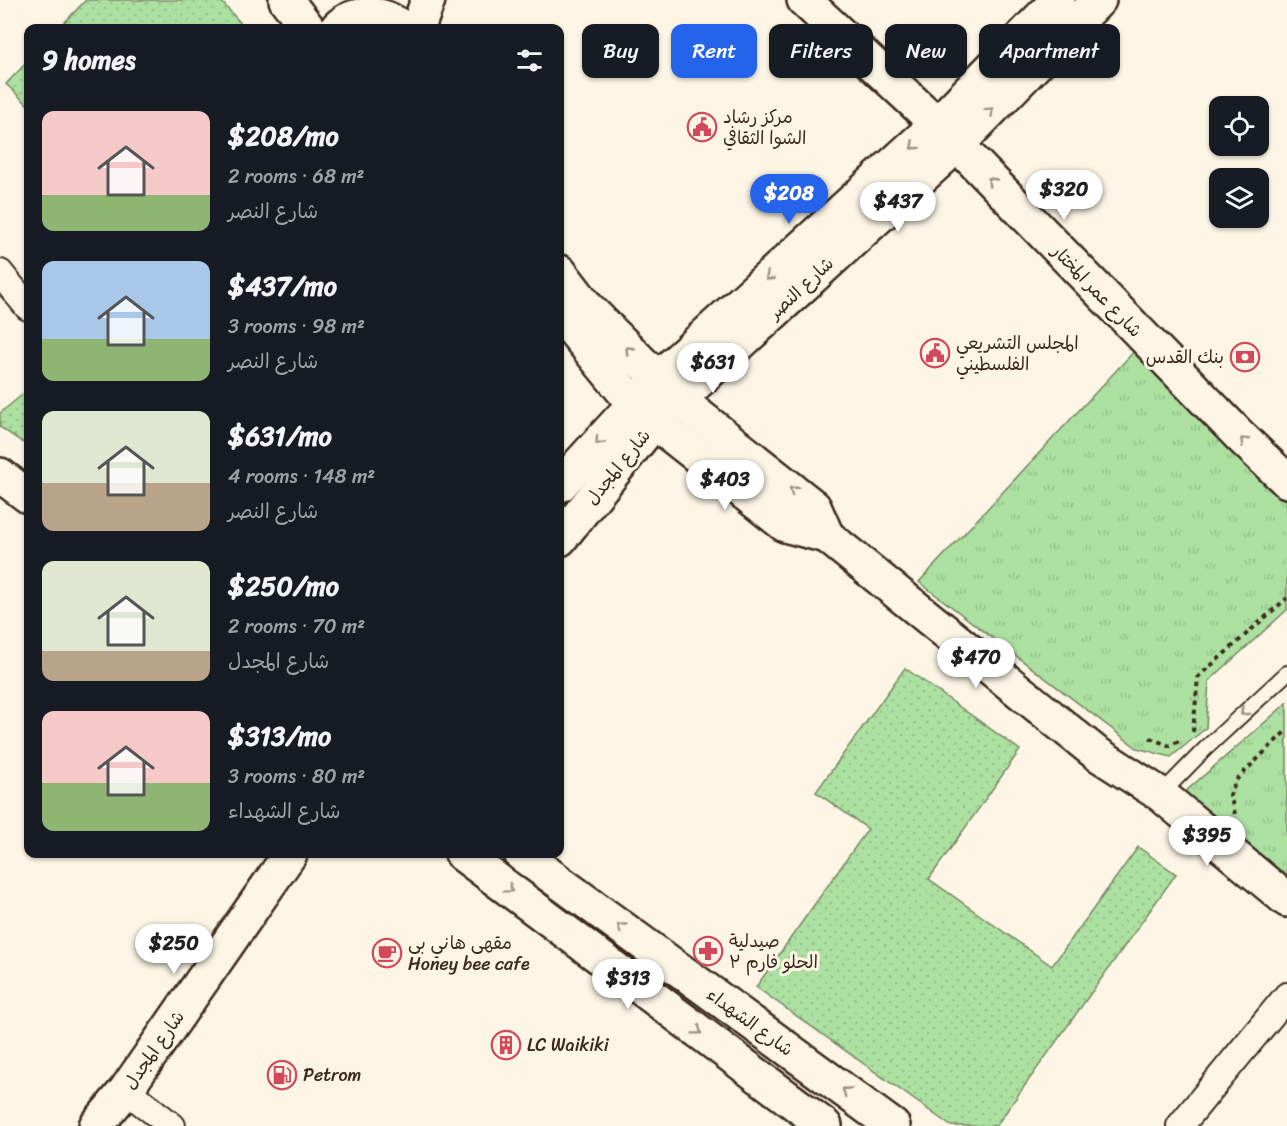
<!DOCTYPE html>
<html lang="en">
<head>
<meta charset="utf-8">
<style>
	body { margin:0; font-family:Sriracha,"Playpen Sans Arabic",sans-serif; background:#20242c; color:#f1f3f6; height:100vh; display:flex; flex-direction:column; font-size:22px; white-space:nowrap }
	* { box-sizing:border-box; margin:0 }
	p { font-size:20px; color:#9ea1a6 }
	.icon { flex:none; width:33px; height:33px; fill:none; stroke:currentColor; stroke-width:2; stroke-linecap:round; stroke-linejoin:round }
	.map { position:relative; flex:1; overflow:hidden }
	.details { position:absolute; left:24px; top:24px; width:540px; height:834px; display:flex; flex-direction:column; background:#171b24; border-radius:12px; box-shadow:0 2px 4px #0004 }
	.details>* { flex:none }
	.hud { position:absolute; left:582px; top:24px; width:570px; height:54px; display:flex; gap:12px }
	.fabs { position:absolute; left:1209px; top:96px; display:grid; gap:12px }
	.fabs a { display:grid; place-items:center; width:60px; height:60px; border-radius:12px; background:#171b24; box-shadow:0 2px 4px #0004; font-size:30px }
	.price { position:absolute; translate:-50% -51px; padding:0 14px; border-radius:21px; background:#fff; color:#222; font-size:20px; line-height:39px; filter:drop-shadow(0 2px 3px #0008) }
	.price::after { content:''; position:absolute; left:50%; top:36px; width:18px; height:14px; margin-left:-9px; background:inherit; clip-path:polygon(0 0,100% 0,50% 100%) }
	.price.on { background:#2563eb; color:#fff }
	ul { padding:0; list-style:none }
	li { display:flex; align-items:center; gap:18px; height:150px; padding:0 18px }
	li span { display:grid; place-items:center; flex:none; width:168px; height:120px; border-radius:12px; color:#555 }
	li>.icon { margin-inline-start:auto }
	span .icon { width:72px; height:72px; fill:#fffc; stroke-width:1 }
	li b { font-size:26px }
	h2 { display:flex; justify-content:space-between; align-items:center; height:72px; padding:0 18px; font-size:26px }
	.pill { padding:0 21px; border-radius:12px; background:#171b24; box-shadow:0 2px 4px #0004; font-size:21px; line-height:54px }
	.pill.on { background:#2563eb; color:#fff }
	.map>svg:first-child { display:block }
</style>
</head>
<body>
<div class="map">
<svg width="1287" height="1126" viewBox="0 0 1287 1126">
	<defs>
		<pattern id="grass-dots" width="8" height="8" patternUnits="userSpaceOnUse" patternTransform="scale(1.5)"><rect width="8" height="8" fill="#ace0a1"/><path d="M2 2h.1M6 6h.1" fill="none" stroke="#95c08a" stroke-width="1.8" stroke-linecap="round"/></pattern>
		<pattern id="park-tufts" width="24" height="20" patternUnits="userSpaceOnUse" patternTransform="scale(1.5)"><rect width="24" height="20" fill="#ace0a1"/><path d="M3 7l-1-3M5 7V3M7 7l1-3M15 17l-1-3M17 17v-4M19 17l1-3" fill="none" stroke="#95c08a"/></pattern>
	</defs>
	<rect width="100%" height="100%" fill="#fcf5e5"/>
	<filter id="ink" filterUnits="userSpaceOnUse"><feTurbulence type="fractalNoise" baseFrequency=".0167" numOctaves="2"/><feDisplacementMap in="SourceGraphic" scale="12" xChannelSelector="R" yChannelSelector="G"/><feConvolveMatrix kernelMatrix="1 2 1 2 8 2 1 2 1" color-interpolation-filters="sRGB"/></filter>
	<g filter="url(#ink)">
		<!-- grass -->
		<g fill="url(#grass-dots)" stroke="#748560" stroke-width="1.5">
			<path d="M86,0H220L245,28H59Z"/>
			<path d="M28,61V105L6,84Z"/>
			<path d="M28,390V446L0,427V413Z"/>
			<path d="M905,668L1020,750L929,879L1052,966L1138,847L1176,874L996,1126H951L756,987L868,829L816,792Z"/>
		</g>
		<!-- park -->
		<g fill="url(#park-tufts)" stroke="#748560" stroke-width="1.5">
			<path d="M1139,346L1287,496V610L1209,681L1206,728L1171,757L1137,748L919,582Z"/>
			<path d="M1287,703V884L1178,798Z"/>
		</g>
		<g fill="none" stroke-linecap="round" stroke-linejoin="round">
			<!-- service casing -->
			<g stroke="#3b2a1e" stroke-width="18">
				<path id="service" d="M1161,794L1205,749L1287,673"/>
			</g>
			<!-- minor casing -->
			<g stroke="#3b2a1e" stroke-width="30">
				<g id="minor">
					<path d="M0,273L28,307"/>
					<path d="M126,1090L172,1126"/>
					<path d="M1180,1126L1287,996"/>
				</g>
			</g>
			<!-- tertiary casing -->
			<g stroke="#3b2a1e" stroke-width="38">
				<g id="tertiary">
					<path d="M0,475L28,496"/>
					<path d="M462,854L825,1126"/>
					<path d="M521,854L893,1126"/>
				</g>
			</g>
			<!-- secondary casing -->
			<g stroke="#3b2a1e" stroke-width="38">
				<g id="secondary">
					<path d="M286,0L308,28"/>
					<path d="M804,0L937,124L1239,435L1287,481"/>
					<path d="M337,28C353,11 385,11 401,28"/>
					<path d="M418,28L428,0"/>
					<path d="M560,272L587,307L679,400L814,507L827,536"/>
					<path d="M560,314L633,403L654,422L785,525L827,536L1096,753L1160,794L1287,900"/>
					<path d="M560,485L657,379L937,124L1058,0"/>
					<path d="M560,539L654,422L956,146L1099,0"/>
					<path d="M96,1126L126,1090L290,854"/>
				</g>
			</g>
			<!-- path -->
			<g stroke="#3b2a1e" stroke-width="4" stroke-dasharray="4.5 4.5" stroke-linecap="butt">
				<path d="M1193,732L1198,677L1287,598"/>
				<path d="M1150,738L1170,746L1182,739"/>
				<path d="M1235,814L1230,795L1236,780L1287,730"/>
			</g>
			<!-- service -->
			<use href="#service" stroke="#fcf5e5" stroke-width="14"/>
			<!-- minor -->
			<use href="#minor" stroke="#fcf5e5" stroke-width="26"/>
			<!-- tertiary -->
			<use href="#tertiary" stroke="#fcf5e5" stroke-width="33"/>
			<!-- secondary -->
			<use href="#secondary" stroke="#fcf5e5" stroke-width="33"/>
		</g>
		<!-- one-way arrows -->
		<defs><path id="oneway-chevron" d="M-2-3.5L2.5 0L-2 3.5" fill="none" stroke-width="1.6" stroke-linecap="round" stroke-linejoin="round" transform="scale(1.5)"/></defs>
		<g stroke="#9c9082">
			<use href="#oneway-chevron" transform="translate(990 111) rotate(-45)"/>
			<use href="#oneway-chevron" transform="translate(914 146) rotate(138)"/>
			<use href="#oneway-chevron" transform="translate(991 181) rotate(-134)"/>
			<use href="#oneway-chevron" transform="translate(769 277) rotate(138)"/>
			<use href="#oneway-chevron" transform="translate(629 350) rotate(-134)"/>
			<use href="#oneway-chevron" transform="translate(599 441) rotate(132)"/>
			<use href="#oneway-chevron" transform="translate(1244 441) rotate(-136)"/>
			<use href="#oneway-chevron" transform="translate(793 490) rotate(-142)"/>
			<use href="#oneway-chevron" transform="translate(1244 712) rotate(137)"/>
			<use href="#oneway-chevron" transform="translate(509 889) rotate(37)"/>
			<use href="#oneway-chevron" transform="translate(621 927) rotate(-144)"/>
			<use href="#oneway-chevron" transform="translate(698 1031) rotate(37)"/>
			<use href="#oneway-chevron" transform="translate(846 1091) rotate(-144)"/>
		</g>
	</g>
	<!-- icons -->
	<defs>
		<g id="civic-ring" transform="scale(1.5)"><circle r="9.5" fill="#fcf5e5" stroke="#d1495b" stroke-width="1.5"/><path d="M-.6-6.5H3V-4.5H.6V-3L4-1V1h2V6H-6V1h2V-1L-.6-3ZM-1.2 2.5V6h2.4V2.5Z" fill="#d1495b"/></g>
		<g id="bank-ring" transform="scale(1.5)"><circle r="9.5" fill="#fcf5e5" stroke="#d1495b" stroke-width="1.5"/><path d="M-6-4H6V4H-6ZM0-2.3a2.3 2.3 0 1 0 0 4.6a2.3 2.3 0 1 0 0-4.6Z" fill="#d1495b"/></g>
		<g id="pharmacy-ring" transform="scale(1.5)"><circle r="9.5" fill="#fcf5e5" stroke="#d1495b" stroke-width="1.5"/><path d="M-2-6h4v4h4v4h-4v4h-4v-4h-4v-4h4Z" fill="#d1495b"/></g>
		<g id="cafe-ring" transform="scale(1.5)"><circle r="9.5" fill="#fcf5e5" stroke="#d1495b" stroke-width="1.5"/><path d="M-5.5-4.5H6V0H3Q3 3.5 0 3.5H-2.5Q-5.5 3.5-5.5 0ZM3-3.2v2h1.7v-2ZM-6 4.5H4V6H-6Z" fill="#d1495b"/></g>
		<g id="building-ring" transform="scale(1.5)"><circle r="9.5" fill="#fcf5e5" stroke="#d1495b" stroke-width="1.5"/><path d="M-4-6H4V6H1V3H-1V6H-4ZM-2.5-4.3h1.7v1.8h-1.7ZM.8-4.3h1.7v1.8H.8ZM-2.5-1h1.7V.8h-1.7ZM.8-1h1.7V.8H.8Z" fill="#d1495b"/></g>
		<g id="fuel-ring" transform="scale(1.5)"><circle r="9.5" fill="#fcf5e5" stroke="#d1495b" stroke-width="1.5"/><path d="M-5.5-6h7V0h2V4h1.3V-2.5L3-4.5l.8-.8L6-3V5H2.5V1h-1V6h-7ZM-4.2-4.7v3.2H.2V-4.7Z" fill="#d1495b"/></g>
	</defs>
	<g fill-rule="evenodd">
		<use href="#civic-ring" x="702" y="127"/>
		<use href="#civic-ring" x="935" y="353"/>
		<use href="#bank-ring" x="1245" y="357"/>
		<use href="#pharmacy-ring" x="708" y="951"/>
		<use href="#cafe-ring" x="387" y="953"/>
		<use href="#building-ring" x="506" y="1045"/>
		<use href="#fuel-ring" x="282" y="1075"/>
	</g>
	<g text-anchor="middle" stroke-width="6" stroke-linejoin="round" paint-order="stroke">
		<!-- poi labels -->
		<g font-size="18" fill="#3b2a1e" stroke="#fcf5e5" text-anchor="start">
			<text x="723" y="123">مركز رشاد<tspan x="723" dy="21">الشوا الثقافي</tspan></text>
			<text x="956" y="349">المجلس التشريعي<tspan x="956" dy="21">الفلسطيني</tspan></text>
			<text x="1224" y="363" text-anchor="end">بنك القدس</text>
			<text x="729" y="947">صيدلية<tspan x="729" dy="21">الحلو فارم ٣</tspan></text>
			<text x="408" y="949">مقهى هاني بي<tspan x="408" dy="21">Honey bee cafe</tspan></text>
			<text x="527" y="1051">LC Waikiki</text>
			<text x="303" y="1081">Petrom</text>
		</g>
		<!-- street labels -->
		<g font-size="18" fill="#3b2a1e" stroke="#fcf5e5">
			<text transform="translate(801 288) rotate(-43)" y="6">شارع النصر</text>
			<text transform="translate(1097 291) rotate(46)" y="6">شارع عمر المختار</text>
			<text transform="translate(618 467) rotate(-51)" y="6">شارع المجدل</text>
			<text transform="translate(750 1022) rotate(36)" y="6">شارع الشهداء</text>
			<text transform="translate(154 1050) rotate(-55)" y="6">شارع المجدل</text>
		</g>
	</g>
</svg>
<div class="fabs">
<a><svg class="icon" aria-label="locate" viewBox="0 0 24 24"><circle cx="12" cy="12" r="6"/><path d="M12 2v4M12 18v4M2 12h4M18 12h4"/></svg></a>
<a><svg class="icon" aria-label="layers" viewBox="0 0 24 24"><path d="M12 4l9 5-9 5-9-5zM3 14l9 5 9-5"/></svg></a>
</div>
<b class="price" style="left:1064px;top:221px">$320</b>
<b class="price on" style="left:789px;top:225px">$208</b>
<b class="price" style="left:898px;top:233px">$437</b>
<b class="price" style="left:713px;top:394px">$631</b>
<b class="price" style="left:725px;top:511px">$403</b>
<b class="price" style="left:976px;top:689px">$470</b>
<b class="price" style="left:1207px;top:867px">$395</b>
<b class="price" style="left:174px;top:975px">$250</b>
<b class="price" style="left:628px;top:1010px">$313</b>
<div class="hud">
<a class="pill">Buy</a>
<a class="pill on">Rent</a>
<a class="pill">Filters</a>
<a class="pill">New</a>
<a class="pill">Apartment</a>
</div>
<section class="details">
<h2>9 homes<svg class="icon" aria-label="filters" viewBox="0 0 24 24"><path d="M4 7h16M4 17h16"/><circle cx="9" cy="7" r="2"/><circle cx="15" cy="17" r="2"/></svg></h2>
<ul>
<li><span style="background:linear-gradient(#f6c9c9 70%,#8fb573 0)"><svg class="icon" aria-label="home" viewBox="0 0 24 24"><path d="M3 11l9-7 9 7M6 9v11h12V9"/></svg></span><div><b>$208/mo</b><p>2 rooms · 68 m²</p><p>شارع النصر</p></div></li>
<li><span style="background:linear-gradient(#a9c7e8 65%,#8fb573 0)"><svg class="icon" aria-label="home" viewBox="0 0 24 24"><path d="M3 11l9-7 9 7M6 9v11h12V9"/></svg></span><div><b>$437/mo</b><p>3 rooms · 98 m²</p><p>شارع النصر</p></div></li>
<li><span style="background:linear-gradient(#dfe7d0 60%,#b9a48a 0)"><svg class="icon" aria-label="home" viewBox="0 0 24 24"><path d="M3 11l9-7 9 7M6 9v11h12V9"/></svg></span><div><b>$631/mo</b><p>4 rooms · 148 m²</p><p>شارع النصر</p></div></li>
<li><span style="background:linear-gradient(#dfe7d0 75%,#b9a48a 0)"><svg class="icon" aria-label="home" viewBox="0 0 24 24"><path d="M3 11l9-7 9 7M6 9v11h12V9"/></svg></span><div><b>$250/mo</b><p>2 rooms · 70 m²</p><p>شارع المجدل</p></div></li>
<li><span style="background:linear-gradient(#f6c9c9 60%,#8fb573 0)"><svg class="icon" aria-label="home" viewBox="0 0 24 24"><path d="M3 11l9-7 9 7M6 9v11h12V9"/></svg></span><div><b>$313/mo</b><p>3 rooms · 80 m²</p><p>شارع الشهداء</p></div></li>
</ul>
</section>
</div>
</body>
</html>
